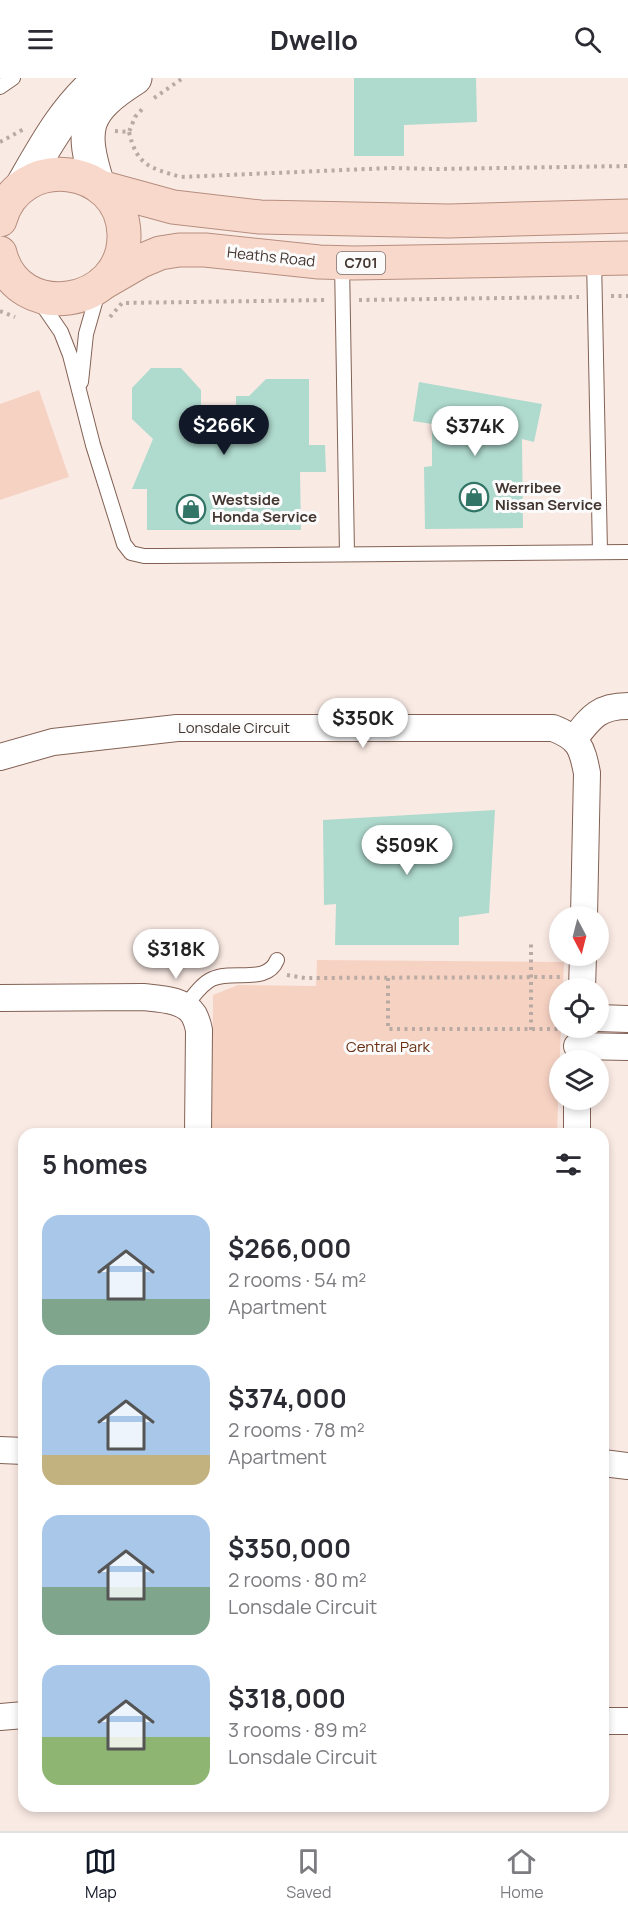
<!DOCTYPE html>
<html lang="en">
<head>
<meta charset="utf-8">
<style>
	body { margin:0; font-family:Manrope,sans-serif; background:#f2f2f3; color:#2b2b33; height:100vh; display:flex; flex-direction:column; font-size:22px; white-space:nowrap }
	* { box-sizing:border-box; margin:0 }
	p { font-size:20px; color:#7c7c81 }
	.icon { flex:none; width:33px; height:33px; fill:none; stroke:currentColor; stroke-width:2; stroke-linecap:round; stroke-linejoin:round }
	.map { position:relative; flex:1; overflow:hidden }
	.side { position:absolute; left:18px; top:1050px; width:591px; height:684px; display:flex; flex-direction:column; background:#fff; border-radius:18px; box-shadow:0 3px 9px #0003 }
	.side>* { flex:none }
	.needle { width:39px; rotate:173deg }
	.fabs { position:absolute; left:549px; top:828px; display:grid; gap:12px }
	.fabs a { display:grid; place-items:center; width:60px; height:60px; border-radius:50%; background:#fff; box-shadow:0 3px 9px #0003; font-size:30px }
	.price { position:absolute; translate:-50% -51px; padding:0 14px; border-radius:21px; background:#fff; color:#222; font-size:20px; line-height:39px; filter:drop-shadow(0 2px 3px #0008) }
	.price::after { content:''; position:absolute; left:50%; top:36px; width:18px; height:14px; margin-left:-9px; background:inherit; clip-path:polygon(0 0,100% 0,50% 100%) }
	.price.selected { background:#111827; color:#fff }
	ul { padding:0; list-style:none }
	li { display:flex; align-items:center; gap:18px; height:150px; padding:0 24px }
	li span { display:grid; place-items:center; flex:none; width:168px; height:120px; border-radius:18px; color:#555 }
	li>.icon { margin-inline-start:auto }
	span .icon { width:72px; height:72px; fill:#fffc; stroke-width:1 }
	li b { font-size:26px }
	h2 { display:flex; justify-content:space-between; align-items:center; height:72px; padding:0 24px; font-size:26px }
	header { display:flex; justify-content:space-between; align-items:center; height:78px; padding:0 24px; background:#fff; font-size:27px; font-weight:700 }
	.tab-bar { display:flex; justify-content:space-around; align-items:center; height:84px; border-top:2px solid #e1e1e2; background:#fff; font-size:16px; color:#7c7c81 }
	.tab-bar a { display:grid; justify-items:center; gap:3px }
	.tab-bar .selected { color:#111827 }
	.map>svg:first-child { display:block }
</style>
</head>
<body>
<header><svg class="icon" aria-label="menu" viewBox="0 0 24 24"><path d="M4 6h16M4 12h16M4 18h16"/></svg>Dwello<svg class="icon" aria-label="search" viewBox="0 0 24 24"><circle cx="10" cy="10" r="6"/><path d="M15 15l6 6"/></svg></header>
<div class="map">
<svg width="628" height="1753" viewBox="0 0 628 1753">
	<rect width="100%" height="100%" fill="#faeae4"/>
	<!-- green -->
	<g fill="#f6d2c3">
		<path d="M39,312L69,399L0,422V326Z"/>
		<path d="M317,882L564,884L563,910H560L561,950L557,1056H212L213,917L238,907L316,908Z"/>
	</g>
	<!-- building -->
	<g fill="#afdace">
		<path d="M354,0H476L477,44L404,47V78H354Z"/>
		<path d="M151,290H181L201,312V342L236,355V318H249L266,301H309V367H325L326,394H300L301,452H147V411H132L153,361L132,341V310Z"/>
		<path d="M419,304L542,326L534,364L522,361L523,450L425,451L424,389L432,388V346L413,343Z"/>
		<path d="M495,732L489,835L459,839V867H335L336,826L324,827L323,742Z"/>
	</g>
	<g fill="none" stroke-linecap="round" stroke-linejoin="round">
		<!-- lane casing -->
		<g stroke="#836255" stroke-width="16">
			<g id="lane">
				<path d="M0,9L13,0"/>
				<path d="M594,181L600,474"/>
				<path d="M342,185L347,476"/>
				<path d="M39,222L61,254L70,277L93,367L124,466L131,475L144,478H161L628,474"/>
				<path d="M81,304L86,256L98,214"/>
				<path d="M185,928C193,919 201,906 212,901C233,891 267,907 277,882"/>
			</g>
		</g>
		<!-- street casing -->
		<g stroke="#836255" stroke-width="28">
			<g id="street">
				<path d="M575,660C591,639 599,628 628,628"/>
				<path d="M0,679L53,664L177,650H553C579,660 582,669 587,695L584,838"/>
				<path d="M582,910L583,878"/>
				<path d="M0,920L143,919C160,921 184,921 194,937C196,941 198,947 199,952L198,1056"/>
				<path d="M598,940L628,941"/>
				<path d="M577,968L628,969"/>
				<path d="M577,1022V1056"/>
				<path d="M0,1372L24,1373"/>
				<path d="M603,1385L628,1388"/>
				<path d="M0,1639L24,1637"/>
				<path d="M603,1643H628"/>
			</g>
		</g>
		<!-- secondary casing -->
		<g stroke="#836255" stroke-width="35">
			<g id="secondary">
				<path d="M98,107C80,50 83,33 135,0"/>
				<path d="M22,108C45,68 65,30 101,0"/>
			</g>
		</g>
		<!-- primary casing -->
		<g stroke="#b68e7e" stroke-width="35">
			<g id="primary">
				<path d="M100,109L173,129L260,139L449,143L628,138"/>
				<path d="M0,142C19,73 122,86 124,156C126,230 17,246 0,175"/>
				<path d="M103,205L141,183L160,175L179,172H205L319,184L354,185L628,180"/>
			</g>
		</g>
		<!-- path -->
		<g stroke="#b9aaa4" stroke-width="4" stroke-dasharray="3 4.5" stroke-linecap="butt">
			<path d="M154,20L183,0"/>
			<path d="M115,53L129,54L135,39L144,29"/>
			<path d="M129,54C137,88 150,90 181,99L390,90L438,91L628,88"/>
			<path d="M0,64L24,51"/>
			<path d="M611,218H628"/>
			<path d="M359,222L579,219"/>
			<path d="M0,233L15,239"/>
			<path d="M110,239L122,225L327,222"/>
			<path d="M287,897L305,900L561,899"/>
			<path d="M388,900V951H561"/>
			<path d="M531,952V863"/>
		</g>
		<!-- lane -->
		<use href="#lane" stroke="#fff" stroke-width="14"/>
		<!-- street -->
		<use href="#street" stroke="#fff" stroke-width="26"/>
		<!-- secondary -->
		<use href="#secondary" stroke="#fff" stroke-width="33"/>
		<!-- primary -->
		<use href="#primary" stroke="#f8d8cb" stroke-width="33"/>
	</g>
	<!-- icons -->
	<defs>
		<g id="shop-ring" transform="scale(1.5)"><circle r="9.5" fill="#fbfbfb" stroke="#327567" stroke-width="1.5"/><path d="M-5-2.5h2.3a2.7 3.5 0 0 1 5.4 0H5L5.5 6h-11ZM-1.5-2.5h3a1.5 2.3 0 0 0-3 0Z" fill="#327567"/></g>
	</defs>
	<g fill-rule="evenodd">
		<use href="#shop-ring" x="474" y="419"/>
		<use href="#shop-ring" x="191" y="431"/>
	</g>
	<g text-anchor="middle" stroke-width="6" stroke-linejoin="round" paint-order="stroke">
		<!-- shield labels -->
		<rect fill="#fbfbfb" stroke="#7a706c" stroke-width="1.5" x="337" y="174" width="48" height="22" rx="4.5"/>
		<g font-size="14" font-weight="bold" fill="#43352f">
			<text x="361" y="190">C701</text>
		</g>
		<!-- street labels -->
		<g font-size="15" fill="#43352f" stroke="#fbfbfb">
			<text transform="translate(271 179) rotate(6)" y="5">Heaths Road</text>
			<text x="234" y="655">Lonsdale Circuit</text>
		</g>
		<!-- poi labels -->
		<g font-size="15" font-weight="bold" fill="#43352f" stroke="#fbfbfb" text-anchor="start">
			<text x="495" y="415">Werribee<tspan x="495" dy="17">Nissan Service</tspan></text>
			<text x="212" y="427">Westside<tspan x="212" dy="17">Honda Service</tspan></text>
		</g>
		<!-- park labels -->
		<g font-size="15" fill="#692c0f" stroke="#fbfbfb">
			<text x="388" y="974">Central Park</text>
		</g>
	</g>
</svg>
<div class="fabs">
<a><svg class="needle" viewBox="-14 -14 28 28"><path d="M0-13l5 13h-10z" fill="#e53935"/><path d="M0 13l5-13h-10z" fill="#7c7c81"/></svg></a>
<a><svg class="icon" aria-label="locate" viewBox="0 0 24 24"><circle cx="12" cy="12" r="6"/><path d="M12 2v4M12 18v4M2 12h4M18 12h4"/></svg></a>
<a><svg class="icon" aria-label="layers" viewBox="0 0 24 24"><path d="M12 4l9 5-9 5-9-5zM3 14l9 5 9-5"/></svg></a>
</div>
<b class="price selected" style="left:224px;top:378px">$266K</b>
<b class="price" style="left:475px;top:379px">$374K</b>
<b class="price" style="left:363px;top:671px">$350K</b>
<b class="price" style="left:407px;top:798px">$509K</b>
<b class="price" style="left:176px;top:902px">$318K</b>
<section class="side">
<h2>5 homes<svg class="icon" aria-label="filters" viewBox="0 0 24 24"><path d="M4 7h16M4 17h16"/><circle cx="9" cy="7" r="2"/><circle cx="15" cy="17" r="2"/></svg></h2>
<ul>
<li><span style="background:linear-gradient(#a9c7e8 70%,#7fa58c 0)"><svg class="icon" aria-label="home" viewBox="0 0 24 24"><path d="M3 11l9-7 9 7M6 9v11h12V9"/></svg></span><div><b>$266,000</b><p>2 rooms · 54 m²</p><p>Apartment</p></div></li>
<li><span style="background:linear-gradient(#a9c7e8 75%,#c2b280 0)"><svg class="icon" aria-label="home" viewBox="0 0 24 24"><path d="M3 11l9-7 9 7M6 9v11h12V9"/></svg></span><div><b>$374,000</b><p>2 rooms · 78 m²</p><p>Apartment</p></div></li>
<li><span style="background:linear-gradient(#a9c7e8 60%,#7fa58c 0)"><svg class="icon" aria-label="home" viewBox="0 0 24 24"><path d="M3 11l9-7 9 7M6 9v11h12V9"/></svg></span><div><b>$350,000</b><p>2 rooms · 80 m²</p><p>Lonsdale Circuit</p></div></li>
<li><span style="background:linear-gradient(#a9c7e8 60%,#8fb573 0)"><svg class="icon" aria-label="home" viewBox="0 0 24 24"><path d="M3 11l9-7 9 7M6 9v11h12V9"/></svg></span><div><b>$318,000</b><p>3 rooms · 89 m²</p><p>Lonsdale Circuit</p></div></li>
</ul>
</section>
</div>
<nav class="tab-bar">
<a class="selected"><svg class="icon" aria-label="map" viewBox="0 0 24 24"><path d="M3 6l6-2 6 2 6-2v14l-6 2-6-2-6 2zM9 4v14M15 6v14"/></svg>Map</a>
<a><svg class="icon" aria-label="saved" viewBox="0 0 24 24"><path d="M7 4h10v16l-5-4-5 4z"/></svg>Saved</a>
<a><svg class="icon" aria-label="home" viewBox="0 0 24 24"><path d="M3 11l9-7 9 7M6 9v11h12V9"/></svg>Home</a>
</nav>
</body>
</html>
